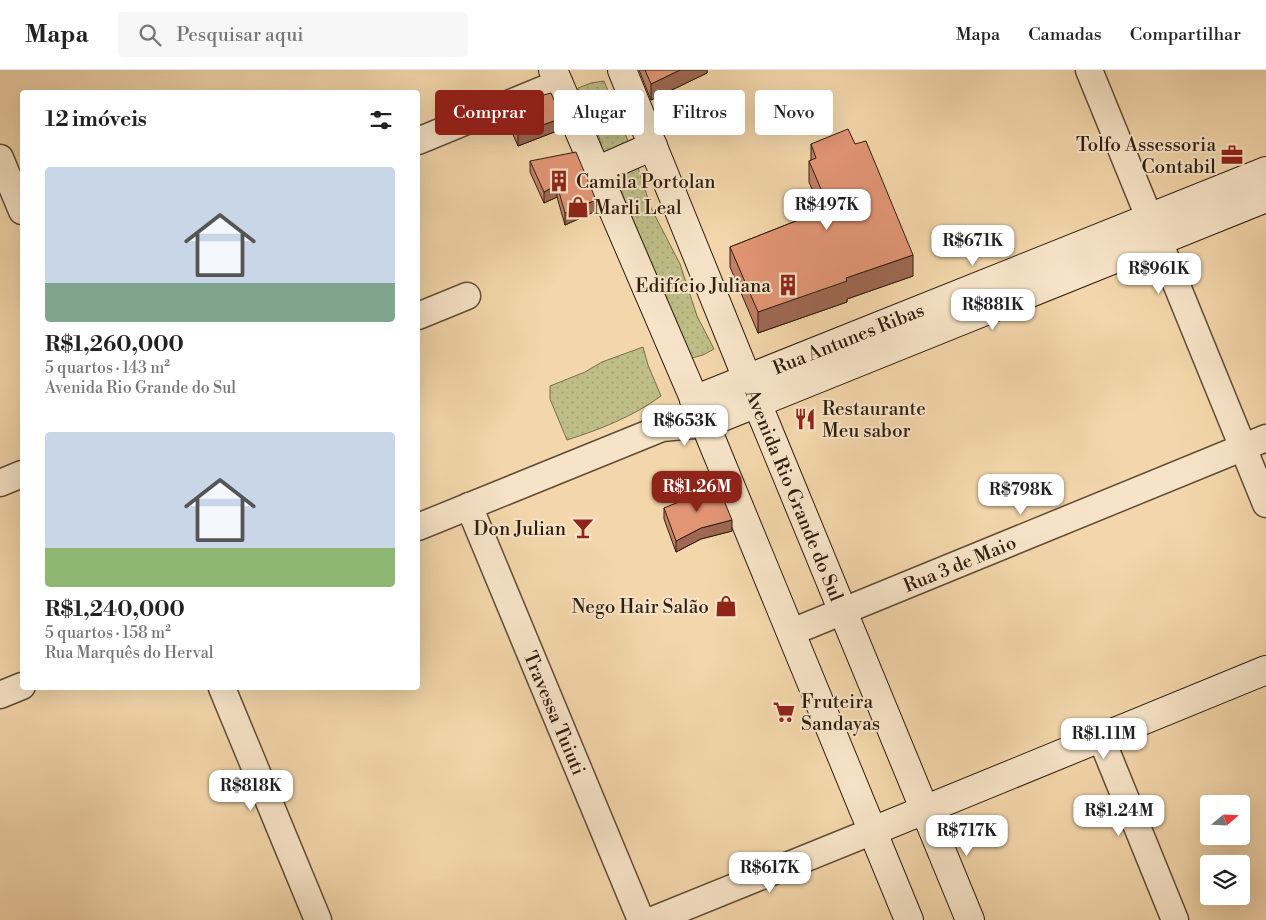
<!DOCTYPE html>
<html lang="pt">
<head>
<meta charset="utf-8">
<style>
	body { margin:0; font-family:"Libre Bodoni",serif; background:#f6f6f6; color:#222; height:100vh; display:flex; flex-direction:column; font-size:19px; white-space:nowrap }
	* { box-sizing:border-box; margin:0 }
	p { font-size:16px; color:#767676 }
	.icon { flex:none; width:28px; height:28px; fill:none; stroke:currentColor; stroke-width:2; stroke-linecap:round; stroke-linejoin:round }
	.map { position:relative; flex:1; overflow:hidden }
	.details { position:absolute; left:20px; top:20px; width:400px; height:600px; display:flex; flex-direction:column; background:#fff; border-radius:5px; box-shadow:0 5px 20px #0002 }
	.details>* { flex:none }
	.guide { position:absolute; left:435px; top:20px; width:475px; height:45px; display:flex; gap:10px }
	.needle { width:32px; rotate:71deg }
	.buttons { position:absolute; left:1200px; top:725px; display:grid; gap:10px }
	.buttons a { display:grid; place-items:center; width:50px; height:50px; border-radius:5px; background:#fff; box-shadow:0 5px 20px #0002; font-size:25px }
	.price { position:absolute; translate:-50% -42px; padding:0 11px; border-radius:10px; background:#fff; color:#222; font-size:16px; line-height:32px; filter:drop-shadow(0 1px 2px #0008) }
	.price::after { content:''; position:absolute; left:50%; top:30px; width:15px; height:11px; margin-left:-8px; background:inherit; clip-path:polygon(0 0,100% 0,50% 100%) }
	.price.selected { background:#8f2418; color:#fff }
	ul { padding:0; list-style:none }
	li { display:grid; align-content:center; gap:10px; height:265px; padding:0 25px }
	li span { display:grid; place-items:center; height:155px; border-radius:5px; color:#555 }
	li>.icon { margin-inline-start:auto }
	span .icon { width:90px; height:90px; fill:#fffc; stroke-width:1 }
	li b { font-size:21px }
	h2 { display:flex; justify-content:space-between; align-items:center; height:60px; padding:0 25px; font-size:21px }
	.pill { padding:0 18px; border-radius:5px; background:#fff; box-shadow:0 5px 20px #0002; font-size:18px; line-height:45px }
	.pill.selected { background:#8f2418; color:#fff }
	header { display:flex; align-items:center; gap:30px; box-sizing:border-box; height:70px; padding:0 25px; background:#fff; border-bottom:1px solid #e0e0e0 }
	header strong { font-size:24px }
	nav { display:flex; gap:28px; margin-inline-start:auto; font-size:18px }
	.search { width:350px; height:45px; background:#f6f6f6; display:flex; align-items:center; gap:12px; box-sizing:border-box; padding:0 18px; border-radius:5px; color:#767676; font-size:19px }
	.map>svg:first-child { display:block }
</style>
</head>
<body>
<header>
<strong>Mapa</strong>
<div class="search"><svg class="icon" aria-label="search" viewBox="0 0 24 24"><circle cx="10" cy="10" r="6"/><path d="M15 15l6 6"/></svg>Pesquisar aqui</div>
<nav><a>Mapa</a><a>Camadas</a><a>Compartilhar</a></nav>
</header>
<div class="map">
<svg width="1266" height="850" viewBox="0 0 1266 850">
	<defs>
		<pattern id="park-dots" width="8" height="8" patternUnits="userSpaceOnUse" patternTransform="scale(1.25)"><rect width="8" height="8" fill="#bebd87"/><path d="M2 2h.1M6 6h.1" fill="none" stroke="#a4a273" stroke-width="1.8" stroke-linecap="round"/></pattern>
	</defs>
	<rect width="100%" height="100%" fill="#f3d6ab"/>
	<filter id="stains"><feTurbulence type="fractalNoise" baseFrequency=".004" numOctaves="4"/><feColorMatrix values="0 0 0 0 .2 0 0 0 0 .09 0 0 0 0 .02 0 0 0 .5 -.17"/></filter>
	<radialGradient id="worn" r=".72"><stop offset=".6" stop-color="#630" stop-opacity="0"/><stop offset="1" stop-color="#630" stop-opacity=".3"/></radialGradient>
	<!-- park -->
	<g fill="url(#park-dots)" stroke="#766e4b">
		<path d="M604,11L632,81L606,91L596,57L578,18L591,13Z"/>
		<path d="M634,85L651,138L680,194L697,246L714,279L703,285L692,288L612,100Z"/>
		<path d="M643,277L648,295L661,326C632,347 601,359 567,370L550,329V316L585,302L602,292Z"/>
	</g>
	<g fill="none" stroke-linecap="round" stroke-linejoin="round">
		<!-- street casing -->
		<g stroke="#604c36" stroke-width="29">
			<g id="street">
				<path d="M1089,0L1266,434"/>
				<path d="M418,71L559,13"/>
				<path d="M0,88L22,141"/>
				<path d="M418,246L467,226"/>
				<path d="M0,413L22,404"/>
				<path id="s1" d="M469,436L641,850"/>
				<path d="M418,457L662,358L705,354"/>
				<path id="s2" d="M792,562L1266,368"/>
				<path d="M222,618L318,850"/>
				<path d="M0,625L22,616"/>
				<path d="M1101,668L1175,850"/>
				<path d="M653,850L873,761"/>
			</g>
		</g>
		<!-- secondary casing -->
		<g stroke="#2f1e0f" stroke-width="30">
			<g id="secondary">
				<path d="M553,0L705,354L909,850"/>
				<path id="s3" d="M622,0L757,333L970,850"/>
				<path d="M596,101L653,76"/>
				<path id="s4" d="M694,330L1266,101"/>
				<path d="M705,354L1266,128"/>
				<path d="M873,761L1266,600"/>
			</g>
		</g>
		<!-- street -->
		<use href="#street" stroke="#f7e4c8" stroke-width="26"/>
		<!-- secondary -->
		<use href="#secondary" stroke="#f7e4c8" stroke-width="28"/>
	</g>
	<!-- wall -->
	<g fill="#c28065" stroke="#2f1e0f">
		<path d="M639,0H707V3L651,30Z"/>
		<path d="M507,40L562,59L518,76L507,51Z"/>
		<path d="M811,74L913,206L847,229V232L758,263L730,197V177L821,141L809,112V91L811,90Z"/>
		<path d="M530,91L596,141L565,155L557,127L544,133L530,102Z"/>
		<path d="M664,438L732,461L701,469L676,482L664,449Z"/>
	</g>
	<!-- shaded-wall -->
	<g fill="#9e6852" stroke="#2f1e0f">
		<path d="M680,0H707V3L651,30V14Z"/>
		<path d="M562,48V59L518,76V64Z"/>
		<path d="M557,115V127L544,133V122Z"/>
		<path d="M596,130V141L565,155V143Z"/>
		<path d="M913,185V206L847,229V232L758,263V242L846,208Z"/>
		<path d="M732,450V461L701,469L676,482V471L701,458Z"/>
	</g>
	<!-- building -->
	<g fill="#e29575" stroke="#2f1e0f">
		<path d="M645,0H680L651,14Z"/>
		<path d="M551,23L562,48L518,64L507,40L540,26Z"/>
		<path d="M848,59L855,74L866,71L913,185L846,208L847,211L758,242L730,177L829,138L809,91L816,88L811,74Z"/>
		<path d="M576,82L596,130L565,143L557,115L544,122L530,91Z"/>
		<path d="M718,416L732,450L701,458L676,471L664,438Z"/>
	</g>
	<!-- icons -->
	<defs>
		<g id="office-bare" transform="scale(1.725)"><path d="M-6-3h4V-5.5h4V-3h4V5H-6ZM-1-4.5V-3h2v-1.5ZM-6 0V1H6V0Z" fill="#8f2418" stroke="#f7e4c8" stroke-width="2.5" paint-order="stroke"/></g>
		<g id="building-bare" transform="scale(1.725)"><path d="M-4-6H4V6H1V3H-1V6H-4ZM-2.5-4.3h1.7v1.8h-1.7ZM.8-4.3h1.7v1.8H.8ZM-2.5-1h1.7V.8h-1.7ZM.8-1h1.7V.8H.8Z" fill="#8f2418" stroke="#f7e4c8" stroke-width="2.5" paint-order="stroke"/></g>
		<g id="shop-bare" transform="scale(1.725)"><path d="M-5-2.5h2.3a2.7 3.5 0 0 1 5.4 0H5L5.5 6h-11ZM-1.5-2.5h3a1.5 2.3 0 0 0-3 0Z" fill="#8f2418" stroke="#f7e4c8" stroke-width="2.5" paint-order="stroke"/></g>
		<g id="restaurant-bare" transform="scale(1.725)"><path d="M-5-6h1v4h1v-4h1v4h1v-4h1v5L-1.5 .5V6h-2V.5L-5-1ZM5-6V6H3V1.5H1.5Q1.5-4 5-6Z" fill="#8f2418" stroke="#f7e4c8" stroke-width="2.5" paint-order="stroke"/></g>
		<g id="bar-bare" transform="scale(1.725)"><path d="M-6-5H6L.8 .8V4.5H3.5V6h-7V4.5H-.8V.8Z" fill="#8f2418" stroke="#f7e4c8" stroke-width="2.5" paint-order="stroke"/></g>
		<g id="supermarket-bare" transform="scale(1.725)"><path d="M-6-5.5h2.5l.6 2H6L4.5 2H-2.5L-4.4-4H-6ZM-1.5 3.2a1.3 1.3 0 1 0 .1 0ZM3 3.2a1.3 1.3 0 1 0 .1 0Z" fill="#8f2418" stroke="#f7e4c8" stroke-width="2.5" paint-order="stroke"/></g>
	</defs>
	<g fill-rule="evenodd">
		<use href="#office-bare" x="1232" y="85"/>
		<use href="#building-bare" x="559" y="111"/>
		<use href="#shop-bare" x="578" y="137"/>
		<use href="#building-bare" x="788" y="215"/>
		<use href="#restaurant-bare" x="805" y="349"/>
		<use href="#bar-bare" x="583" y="458"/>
		<use href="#shop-bare" x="726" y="536"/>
		<use href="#supermarket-bare" x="784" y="642"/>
	</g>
	<g text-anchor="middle" stroke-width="4" stroke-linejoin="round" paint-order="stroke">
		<!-- poi labels -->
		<g font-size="19" fill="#2f1e0f" stroke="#f7e4c8" text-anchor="end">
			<text x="1216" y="81">Tolfo Assessoria<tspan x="1216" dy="22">Contabil</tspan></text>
			<text x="576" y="118" text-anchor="start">Camila Portolan</text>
			<text x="594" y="144" text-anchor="start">Marli Leal</text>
			<text x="771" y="222">Edifício Juliana</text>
			<text x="822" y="345" text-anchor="start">Restaurante<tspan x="822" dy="22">Meu sabor</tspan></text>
			<text x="566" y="465">Don Julian</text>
			<text x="709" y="543">Nego Hair Salão</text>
			<text x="801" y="638" text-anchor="start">Fruteira<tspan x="801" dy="22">Sandayas</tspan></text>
		</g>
		<!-- street labels -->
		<g font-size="19" fill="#2f1e0f" stroke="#f7e4c8">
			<text dy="7" stroke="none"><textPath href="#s4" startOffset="166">Rua Antunes Ribas</textPath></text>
			<text dy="7" stroke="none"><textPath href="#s3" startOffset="459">Avenida Rio Grande do Sul</textPath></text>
			<text dy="7" stroke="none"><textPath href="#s2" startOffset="181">Rua 3 de Maio</textPath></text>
			<text dy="7" stroke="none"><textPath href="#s1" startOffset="224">Travessa Tuiuti</textPath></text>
		</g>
	</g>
	<rect width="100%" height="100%" filter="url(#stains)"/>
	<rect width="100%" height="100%" fill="url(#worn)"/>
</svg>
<div class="buttons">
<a><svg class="needle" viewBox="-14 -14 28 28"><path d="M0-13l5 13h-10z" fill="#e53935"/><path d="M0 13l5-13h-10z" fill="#767676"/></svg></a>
<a><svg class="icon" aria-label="layers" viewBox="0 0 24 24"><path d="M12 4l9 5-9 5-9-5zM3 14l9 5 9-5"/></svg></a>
</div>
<b class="price" style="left:827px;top:161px">R$497K</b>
<b class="price" style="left:973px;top:197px">R$671K</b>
<b class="price" style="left:1159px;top:225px">R$961K</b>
<b class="price" style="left:993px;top:261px">R$881K</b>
<b class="price" style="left:685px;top:377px">R$653K</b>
<b class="price selected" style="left:697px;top:443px">R$1.26M</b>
<b class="price" style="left:1021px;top:446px">R$798K</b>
<b class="price" style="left:1104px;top:690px">R$1.11M</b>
<b class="price" style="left:251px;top:742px">R$818K</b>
<b class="price" style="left:1119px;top:767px">R$1.24M</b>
<b class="price" style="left:967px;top:787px">R$717K</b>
<b class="price" style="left:770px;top:824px">R$617K</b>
<div class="guide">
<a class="pill selected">Comprar</a>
<a class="pill">Alugar</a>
<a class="pill">Filtros</a>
<a class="pill">Novo</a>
</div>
<section class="details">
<h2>12 imóveis<svg class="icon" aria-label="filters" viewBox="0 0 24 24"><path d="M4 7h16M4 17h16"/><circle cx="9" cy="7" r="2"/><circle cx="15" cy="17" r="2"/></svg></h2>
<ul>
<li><span style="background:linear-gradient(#c9d6e8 75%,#7fa58c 0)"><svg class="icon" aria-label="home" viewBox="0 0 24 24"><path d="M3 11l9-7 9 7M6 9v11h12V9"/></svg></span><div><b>R$1,260,000</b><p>5 quartos · 143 m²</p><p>Avenida Rio Grande do Sul</p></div></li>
<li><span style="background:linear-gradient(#c9d6e8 75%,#8fb573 0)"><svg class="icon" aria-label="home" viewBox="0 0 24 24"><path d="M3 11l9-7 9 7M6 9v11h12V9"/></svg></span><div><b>R$1,240,000</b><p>5 quartos · 158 m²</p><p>Rua Marquês do Herval</p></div></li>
</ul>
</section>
</div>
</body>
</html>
